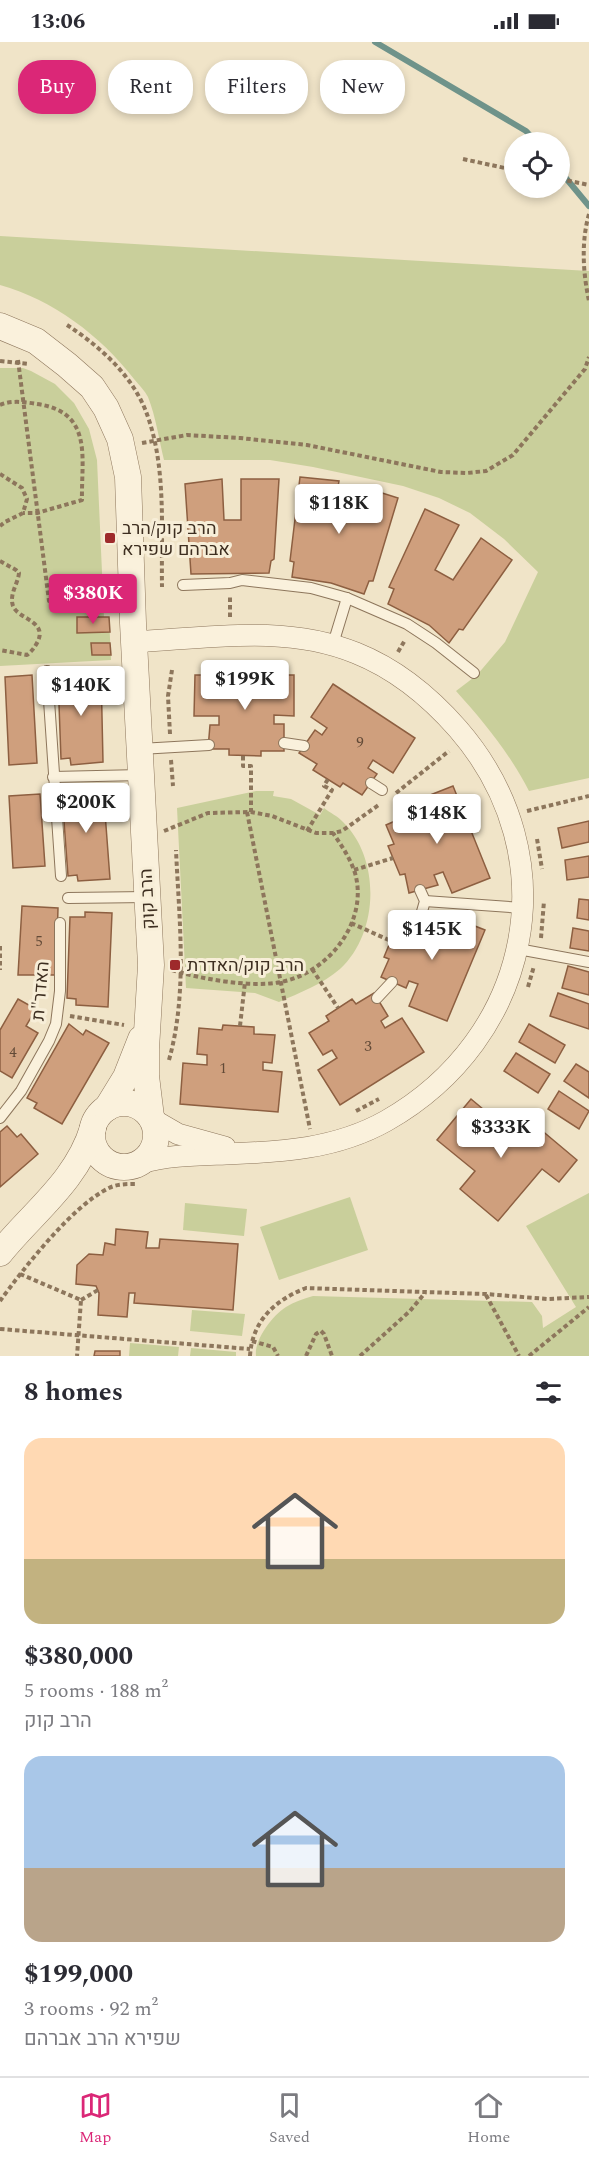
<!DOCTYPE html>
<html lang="en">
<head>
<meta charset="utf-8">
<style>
	body { margin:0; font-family:Spectral,Heebo,serif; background:#f2f2f3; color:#2b2b33; height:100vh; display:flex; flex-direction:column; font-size:22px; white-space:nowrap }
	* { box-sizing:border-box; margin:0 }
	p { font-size:20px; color:#7c7c81 }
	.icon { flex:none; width:33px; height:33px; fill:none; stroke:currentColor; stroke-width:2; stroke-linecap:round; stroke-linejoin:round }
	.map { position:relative; height:1314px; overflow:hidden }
	.details { display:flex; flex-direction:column; background:#fff; flex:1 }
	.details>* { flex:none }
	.guide { position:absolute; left:18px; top:18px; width:554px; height:54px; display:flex; gap:12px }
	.buttons { position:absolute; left:504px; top:90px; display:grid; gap:12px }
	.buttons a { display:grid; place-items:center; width:66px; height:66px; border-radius:50%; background:#fff; box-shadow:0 3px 9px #0003; font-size:30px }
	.price { position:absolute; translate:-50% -51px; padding:0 14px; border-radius:6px; background:#fff; color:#222; font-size:20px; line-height:39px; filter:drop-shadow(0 2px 3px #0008) }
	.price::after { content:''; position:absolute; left:50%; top:36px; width:18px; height:14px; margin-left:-9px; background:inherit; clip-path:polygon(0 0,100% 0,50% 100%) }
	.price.current { background:#db2777; color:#fff }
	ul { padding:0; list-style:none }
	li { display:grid; align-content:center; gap:12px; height:318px; padding:0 24px }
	li span { display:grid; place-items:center; height:186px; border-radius:18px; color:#555 }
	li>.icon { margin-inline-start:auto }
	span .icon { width:108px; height:108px; fill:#fffc; stroke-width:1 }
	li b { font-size:26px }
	h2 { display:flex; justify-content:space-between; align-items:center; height:72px; padding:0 24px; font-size:26px }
	.tag { padding:0 21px; border-radius:24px; background:#fff; box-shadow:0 3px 9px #0003; font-size:21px; line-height:54px }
	.tag.current { background:#db2777; color:#fff }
	.status { display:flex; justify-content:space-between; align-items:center; height:42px; padding:0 30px; background:#fff; direction:ltr }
	.status svg { height:16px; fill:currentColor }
	.menu { display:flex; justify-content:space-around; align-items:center; height:84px; border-top:2px solid #e1e1e2; background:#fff; font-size:16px; color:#7c7c81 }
	.menu a { display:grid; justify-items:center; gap:3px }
	.menu .current { color:#db2777 }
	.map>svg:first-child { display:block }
</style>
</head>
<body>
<div class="status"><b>13:06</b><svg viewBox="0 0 49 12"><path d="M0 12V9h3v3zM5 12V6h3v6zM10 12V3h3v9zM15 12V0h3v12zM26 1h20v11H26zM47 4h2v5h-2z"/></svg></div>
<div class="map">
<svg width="589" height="1314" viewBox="0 0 589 1314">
	<rect width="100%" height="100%" fill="#f0e4c8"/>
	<!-- green -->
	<g fill="#c9cf9b">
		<path d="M0,194L589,229V736L529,749C510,712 484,680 456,649L477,633L505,600L538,530L504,497L470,471L439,456L403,444L313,425L270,418H164C159,398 156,375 148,355C145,349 139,343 134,337C100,293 53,258 0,243Z"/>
		<path d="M0,326H23L31,329L55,342L74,361L89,387L97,418L104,575H109L111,618L0,624Z"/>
		<path d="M256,749H274L273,754L291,757L320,773L324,766C330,771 338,774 343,780C381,817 379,891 340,927C323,942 299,951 279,960L255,951L186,946L177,766Z"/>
		<path d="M589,1151V1314H256C254,1298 272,1274 286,1265C294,1260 303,1257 313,1254L532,1260L542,1274L543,1286L576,1265L526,1184Z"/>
		<path d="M350,1155L368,1208L279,1238L260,1185Z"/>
		<path d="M185,1161L247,1167L244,1194L183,1188Z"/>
		<path d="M192,1268L245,1272L242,1294L190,1289Z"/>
		<path d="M130,1301L179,1305L178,1314H129Z"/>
		<path d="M191,1306L236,1310V1314H190Z"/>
	</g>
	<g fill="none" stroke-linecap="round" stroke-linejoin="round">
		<!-- stream -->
		<g stroke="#6f938a" stroke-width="6">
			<path d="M375,0L526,89L536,100"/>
			<path d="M560,129L589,164"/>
		</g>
	</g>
	<!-- building -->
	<g fill="#cf9f7d" stroke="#8d5f41" stroke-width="1.5">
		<path d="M300,435L339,439L334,468L354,473L360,444L398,456L373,539H369L364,552L331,541L292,535L294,520L290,519Z"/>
		<path d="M222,437L224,478H241V437H279L274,517L271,519L269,531L191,532L185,442Z"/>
		<path d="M425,467L459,483L435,528L453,538L481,496L512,518L463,588L459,587L449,601L429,583L388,562L394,547L389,545Z"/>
		<path d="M77,575H109L110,590L77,591Z"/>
		<path d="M91,601H110L111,613H92Z"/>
		<path d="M70,629H101L103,720L71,723L70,716L61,717L58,635L70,634Z"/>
		<path d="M32,633L37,721L9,723L5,635Z"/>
		<path d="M195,633H294V674L274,673V682H284V709H261V714L229,713V707H208L210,683H219V674H194Z"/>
		<path d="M333,642L415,696L393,731L373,718L368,726L377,732L362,753L343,741L340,745L313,728L317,722L299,711L315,688L322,693L327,686L311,675Z"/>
		<path d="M103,744L110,837L78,839L77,833L68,834L62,752L77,751V745Z"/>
		<path d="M453,744L490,836L452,851L443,830L434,833L438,843L409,851L405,832L400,833L388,804L394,802L386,783L411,772L415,781L423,777L415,759Z"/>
		<path d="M40,752L45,824L13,826L9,754Z"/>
		<path d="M589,779V800L562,806L558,786Z"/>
		<path d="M589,814V835L567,838L565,818Z"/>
		<path d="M579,857L589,858V878L577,876Z"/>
		<path d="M22,864L58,866L56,933H18Z"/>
		<path d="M410,869L436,880L432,888L440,891L447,873L485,888L447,979L409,964L418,942L409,939L406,946L381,935L389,917L384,915L396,886L402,889Z"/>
		<path d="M85,870L112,871L108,965L76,963V957L67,956L70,875H85Z"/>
		<path d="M573,886L589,889V909L570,906Z"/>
		<path d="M568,924L589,930V953L562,946Z"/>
		<path d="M374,951L388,974L381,979L385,986L402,976L424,1010L340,1063L318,1028L337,1016L332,1008L323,1013L309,991L329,979L326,974L352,957L356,962Z"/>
		<path d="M558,951L589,962V987L550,974Z"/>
		<path d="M18,957L36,967L26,984L38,991L12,1036L0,1029V988Z"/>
		<path d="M69,982L83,993L86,988L109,1001L62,1082L34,1066L37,1061L27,1056Z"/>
		<path d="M529,982L565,1003L555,1021L519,1000Z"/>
		<path d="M223,983L254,985V992L275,993L272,1021L263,1020V1028L282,1030L278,1070L180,1062L183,1021L207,1023V1013L197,1012L199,986L222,988Z"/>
		<path d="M516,1011L550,1032L538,1051L504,1029Z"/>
		<path d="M576,1022L589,1030V1056L564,1039Z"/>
		<path d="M559,1049L589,1069L579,1087L548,1067Z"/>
		<path d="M471,1057L526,1103L540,1087L577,1118L559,1140L542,1127L498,1179L460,1147L475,1129L437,1098Z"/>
		<path d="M7,1084L17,1095L21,1092L38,1112L0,1145V1090Z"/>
		<path d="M116,1187L148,1190L146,1206H159L160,1197L238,1202L233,1268L134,1261L135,1251H129L127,1275L98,1273L99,1251L96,1244L76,1242L77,1223L89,1212L103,1213L105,1201L115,1203Z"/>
		<path d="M95,1309H120V1314H94Z"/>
	</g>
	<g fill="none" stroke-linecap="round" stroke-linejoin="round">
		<!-- service casing -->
		<g stroke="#8d765c" stroke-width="12">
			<g id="service">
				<path d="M183,543L230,541L242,538L311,546L347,556L407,582L436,601L474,631"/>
				<path d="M333,602L347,556"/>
				<path d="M47,629L61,834"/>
				<path d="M284,701L304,704"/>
				<path d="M140,707L209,703"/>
				<path d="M53,735L141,733"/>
				<path d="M371,741L382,748"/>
				<path d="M420,848L425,859L421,873"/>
				<path d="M68,856L147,855"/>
				<path d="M425,859L523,866"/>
				<path d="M518,907L589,920"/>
				<path d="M377,956L392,940"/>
				<path d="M0,1076L21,1049L49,999L56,982L60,949V881"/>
			</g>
		</g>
		<!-- minor casing -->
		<g stroke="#8d765c" stroke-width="22">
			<g id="minor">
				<path d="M134,600C208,596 286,582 356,611C396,627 430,655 458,687C569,815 532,996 386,1079C336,1107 282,1110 226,1112C198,1113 168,1113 141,1121"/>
				<path d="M152,1077L178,1092L225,1105"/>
			</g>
		</g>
		<!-- tertiary casing -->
		<g stroke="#8d765c" stroke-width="27">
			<g id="tertiary">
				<path d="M0,284L36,299L67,323L92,345L106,366L120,397L128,435L133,581L151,923L146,1007V1034L151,1075"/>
				<circle cx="124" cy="1093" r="32"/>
				<path d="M107,1066L126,1035L141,997"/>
				<path d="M0,1211C33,1170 77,1139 93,1086"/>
			</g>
		</g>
		<!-- path -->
		<g stroke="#8d765c" stroke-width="4" stroke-dasharray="4.5 3" stroke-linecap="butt">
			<path d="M463,117L514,128"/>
			<path d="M560,137L589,143"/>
			<path d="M589,172C581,200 583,231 589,259"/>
			<path d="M67,283C98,303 130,331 145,367C167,422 161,486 162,545"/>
			<path d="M18,318L49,559H111"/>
			<path d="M0,319L29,322"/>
			<path d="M0,363C11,358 25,360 37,362C94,370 81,417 82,458L37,471H23"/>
			<path d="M142,401L187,393L240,396L307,403L441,430L467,431L486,429L513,413L585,327L589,315"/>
			<path d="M0,432L22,446L27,457L23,471L5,480L0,484"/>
			<path d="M0,519L16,528L19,531C18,542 9,552 13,564C18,577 47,579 38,599C35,605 32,609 27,613L0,608"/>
			<path d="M230,575V555"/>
			<path d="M398,610L405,598"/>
			<path d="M170,692L168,654L172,628"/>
			<path d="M243,714V724H251V770"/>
			<path d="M171,718L173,744"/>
			<path d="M396,751L449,709"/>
			<path d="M527,769L589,754"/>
			<path d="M247,770L310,1087"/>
			<path d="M164,789L208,771L251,770L272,774L316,791H333L342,789L380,762"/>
			<path d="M307,789L332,748L324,744L328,737"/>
			<path d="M537,797L542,827"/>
			<path d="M354,828L393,816"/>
			<path d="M351,881L391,899"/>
			<path d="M541,896L544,859"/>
			<path d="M0,904V928"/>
			<path d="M312,927L338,966"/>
			<path d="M172,928C201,937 251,946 281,940C328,931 369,880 355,831C350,816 342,804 333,791"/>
			<path d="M528,945L534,924"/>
			<path d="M70,974L124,983"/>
			<path d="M240,984L245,940"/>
			<path d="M169,1018C188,950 179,877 176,808"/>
			<path d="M356,1069L379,1057"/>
			<path d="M20,1232L81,1258L77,1314"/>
			<path d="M486,1253L519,1314"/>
			<path d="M81,1258L98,1248"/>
			<path d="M0,1259C24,1226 72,1164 109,1146C117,1142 127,1142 136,1142"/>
			<path d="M0,1287L250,1307"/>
			<path d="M252,1299L273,1305L278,1314"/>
			<path d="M250,1314C252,1279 275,1258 306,1246L486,1252L547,1257L589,1255"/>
			<path d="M306,1314L316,1292L321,1289L324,1292L332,1314"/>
			<path d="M360,1314L410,1269L425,1251"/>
			<path d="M529,1314L589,1265"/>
		</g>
		<!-- service -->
		<use href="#service" stroke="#faf1dc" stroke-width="10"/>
		<!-- minor -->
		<use href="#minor" stroke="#faf1dc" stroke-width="21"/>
		<!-- tertiary -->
		<use href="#tertiary" stroke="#faf1dc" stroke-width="26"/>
	</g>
	<!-- markers -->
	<g fill="#9e2a2b" stroke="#f7eed8" stroke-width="2">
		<rect x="104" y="490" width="12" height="12" rx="3"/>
		<rect x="169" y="917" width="12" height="12" rx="3"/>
	</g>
	<g text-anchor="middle" stroke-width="6" stroke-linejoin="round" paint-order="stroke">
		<!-- number labels -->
		<g font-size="15" fill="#624a37">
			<text x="360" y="705">9</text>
			<text x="39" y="904">5</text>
			<text x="368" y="1009">3</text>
			<text x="13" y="1015">4</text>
			<text x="223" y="1031">1</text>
		</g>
		<!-- poi labels -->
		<g font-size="18" fill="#3d2e20" stroke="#f7eed8" text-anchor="start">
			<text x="122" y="492">הרב קוק/הרב<tspan x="122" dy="21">אברהם שפירא</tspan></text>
			<text x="187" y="929">הרב קוק/האדרת</text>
		</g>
		<!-- street labels -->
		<g font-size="18" fill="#3d2e20" stroke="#f7eed8">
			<text transform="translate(147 857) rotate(-93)" y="6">הרב קוק</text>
			<text transform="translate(40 949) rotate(-85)" y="6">האדר"ת</text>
		</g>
	</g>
</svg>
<div class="buttons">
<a><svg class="icon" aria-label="locate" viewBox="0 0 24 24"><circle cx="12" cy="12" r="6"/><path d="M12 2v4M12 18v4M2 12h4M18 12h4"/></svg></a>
</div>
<b class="price" style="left:339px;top:493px">$118K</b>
<b class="price current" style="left:93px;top:583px">$380K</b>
<b class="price" style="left:245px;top:669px">$199K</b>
<b class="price" style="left:81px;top:675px">$140K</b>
<b class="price" style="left:86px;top:792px">$200K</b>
<b class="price" style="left:437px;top:803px">$148K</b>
<b class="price" style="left:432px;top:919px">$145K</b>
<b class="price" style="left:501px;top:1117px">$333K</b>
<div class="guide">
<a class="tag current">Buy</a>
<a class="tag">Rent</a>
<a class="tag">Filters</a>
<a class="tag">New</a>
</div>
</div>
<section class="details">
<h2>8 homes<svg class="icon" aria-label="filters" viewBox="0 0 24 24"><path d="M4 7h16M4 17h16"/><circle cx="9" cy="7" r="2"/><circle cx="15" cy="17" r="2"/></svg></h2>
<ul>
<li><span style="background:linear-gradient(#ffd9b3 65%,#c2b280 0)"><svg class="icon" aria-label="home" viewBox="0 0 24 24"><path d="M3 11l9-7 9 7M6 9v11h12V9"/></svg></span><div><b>$380,000</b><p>5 rooms · 188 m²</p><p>הרב קוק</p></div></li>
<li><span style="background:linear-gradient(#a9c7e8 60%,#b9a48a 0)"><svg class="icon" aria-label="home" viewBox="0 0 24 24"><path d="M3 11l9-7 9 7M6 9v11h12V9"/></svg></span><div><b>$199,000</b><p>3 rooms · 92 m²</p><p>שפירא הרב אברהם</p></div></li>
</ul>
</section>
<nav class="menu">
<a class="current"><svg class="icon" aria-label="map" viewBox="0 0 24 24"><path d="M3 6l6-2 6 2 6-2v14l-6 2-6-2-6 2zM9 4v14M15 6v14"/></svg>Map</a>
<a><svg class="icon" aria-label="saved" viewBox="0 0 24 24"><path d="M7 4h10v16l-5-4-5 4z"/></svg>Saved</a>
<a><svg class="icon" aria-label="home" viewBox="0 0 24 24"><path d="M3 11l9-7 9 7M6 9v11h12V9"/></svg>Home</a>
</nav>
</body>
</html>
